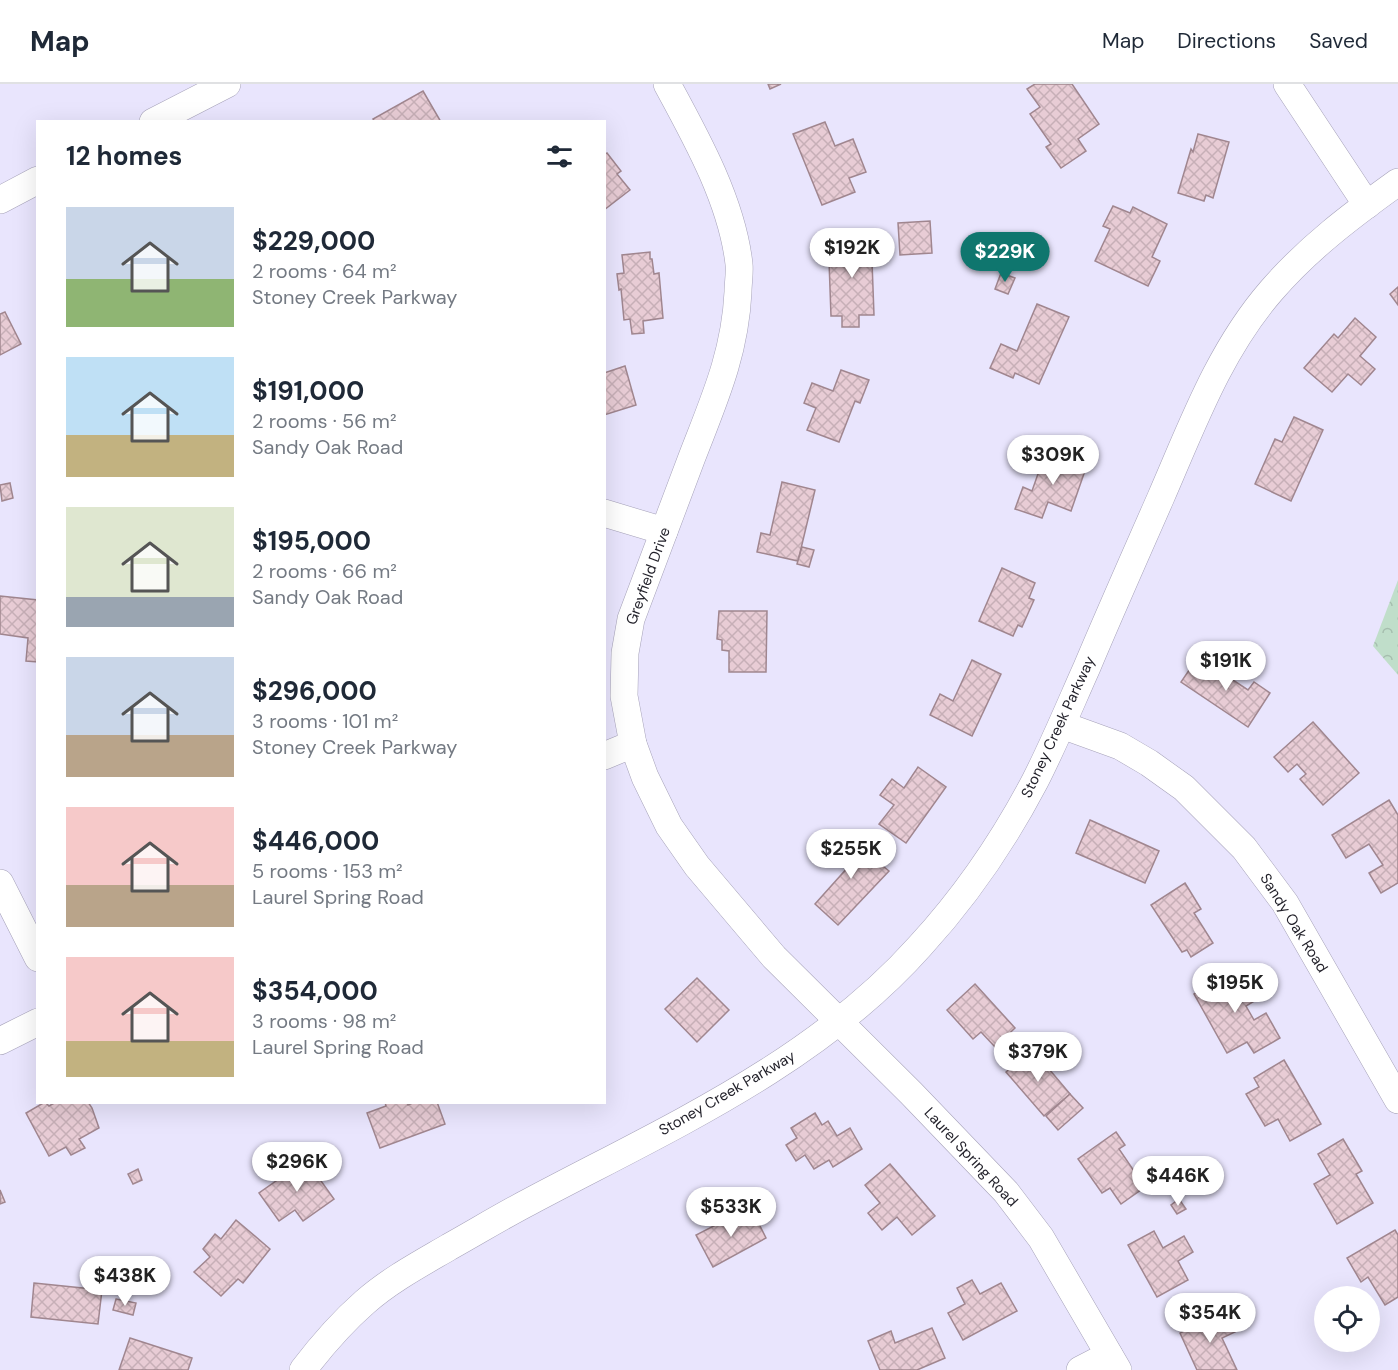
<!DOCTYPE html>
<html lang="en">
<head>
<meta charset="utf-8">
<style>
	body { margin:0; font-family:"DM Sans",sans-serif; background:#f6f6f7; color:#1f2937; height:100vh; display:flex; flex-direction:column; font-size:22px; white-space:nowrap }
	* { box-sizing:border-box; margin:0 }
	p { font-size:20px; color:#747a83 }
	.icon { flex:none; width:33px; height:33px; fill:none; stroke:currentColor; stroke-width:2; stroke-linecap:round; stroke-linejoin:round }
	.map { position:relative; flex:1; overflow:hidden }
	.details { position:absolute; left:36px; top:36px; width:570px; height:984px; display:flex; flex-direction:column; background:#fff; border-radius:0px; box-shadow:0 6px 24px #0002 }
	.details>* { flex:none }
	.buttons { position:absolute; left:1314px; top:1202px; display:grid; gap:12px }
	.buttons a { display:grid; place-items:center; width:66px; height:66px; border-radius:50%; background:#fff; box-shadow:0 6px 24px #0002; font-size:30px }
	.price { position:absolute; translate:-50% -51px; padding:0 14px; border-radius:21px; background:#fff; color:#222; font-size:20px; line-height:39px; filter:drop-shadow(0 2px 3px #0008) }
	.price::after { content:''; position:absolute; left:50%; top:36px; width:18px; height:14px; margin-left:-9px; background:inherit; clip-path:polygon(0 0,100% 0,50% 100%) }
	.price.active { background:#0f766e; color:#fff }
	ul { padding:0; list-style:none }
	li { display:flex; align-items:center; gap:18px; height:150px; padding:0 30px }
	li span { display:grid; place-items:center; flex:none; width:168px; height:120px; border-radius:0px; color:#555 }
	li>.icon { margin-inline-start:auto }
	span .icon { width:72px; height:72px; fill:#fffc; stroke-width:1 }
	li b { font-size:26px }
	h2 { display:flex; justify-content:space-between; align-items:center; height:72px; padding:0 30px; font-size:26px }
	header { display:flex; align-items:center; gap:36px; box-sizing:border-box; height:84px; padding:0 30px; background:#fff; border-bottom:2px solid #e0e1e3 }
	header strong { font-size:28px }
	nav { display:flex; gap:33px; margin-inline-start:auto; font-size:21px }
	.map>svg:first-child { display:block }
</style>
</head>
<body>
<header>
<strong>Map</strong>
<nav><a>Map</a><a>Directions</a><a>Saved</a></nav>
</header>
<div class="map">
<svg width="1398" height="1286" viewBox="0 0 1398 1286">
	<defs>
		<pattern id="forest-crowns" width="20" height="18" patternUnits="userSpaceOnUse" patternTransform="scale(1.5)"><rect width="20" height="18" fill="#c0deca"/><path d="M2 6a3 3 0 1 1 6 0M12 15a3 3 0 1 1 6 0" fill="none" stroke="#a5beae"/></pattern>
		<pattern id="building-cross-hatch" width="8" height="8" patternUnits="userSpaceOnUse" patternTransform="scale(1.5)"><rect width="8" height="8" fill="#e8ccd5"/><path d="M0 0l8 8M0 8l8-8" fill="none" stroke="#c7afb7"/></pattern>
	</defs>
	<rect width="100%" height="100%" fill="#e9e5fd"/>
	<!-- forest -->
	<path fill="url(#forest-crowns)" d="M1398,496V591L1373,562Z"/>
	<!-- building -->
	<g fill="url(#building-cross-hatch)" stroke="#a0868f" stroke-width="1.5">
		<path d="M768,0H781L770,5Z"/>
		<path d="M1035,0H1072L1099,40L1078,55L1086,67L1061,84L1046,63L1051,60L1030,30L1040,23L1027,5Z"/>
		<path d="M423,7L441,38H375L373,35Z"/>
		<path d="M825,38L835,62L853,55L866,88L849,94L855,108L822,121L793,50Z"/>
		<path d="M1198,50L1229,58L1213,114L1206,111L1204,117L1178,109L1191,65L1193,68Z"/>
		<path d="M607,69L621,87L617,90L630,106L604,126V71Z"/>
		<path d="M1113,122L1130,129L1133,123L1167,140L1152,173L1160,177L1148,202L1095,177L1110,145L1103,142Z"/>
		<path d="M930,137L932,169L900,171L898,139Z"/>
		<path d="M871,150L874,231H859V243H842V232H831L829,177H835L834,151Z"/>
		<path d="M650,168V175H652L654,190L659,189L663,234L643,237L644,249L632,250L630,235L624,236L621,205L619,206L617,190L624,189L622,171Z"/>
		<path d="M1001,189L1015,194L1008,210L995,205Z"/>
		<path d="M1398,203V221L1390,210Z"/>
		<path d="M1037,220L1069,233L1039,300L1015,289L1013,294L990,284L1001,260L1017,267Z"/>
		<path d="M5,228L21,260L0,271V230Z"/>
		<path d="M1355,234L1376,253L1360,272L1375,285L1361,301L1348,290L1332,308L1304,284L1334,250L1338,254Z"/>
		<path d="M625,282L636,321L604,331V289Z"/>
		<path d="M841,286L869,296L860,319L855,317L839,358L807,346L816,324L804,319L812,299L833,307Z"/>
		<path d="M1294,333L1323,346L1291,417L1255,400L1275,355L1282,358Z"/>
		<path d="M1046,367L1087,381L1071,427L1048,418L1042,434L1015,425L1023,403L1032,407Z"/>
		<path d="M782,398L815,406L798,477L757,468L761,449L770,451Z"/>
		<path d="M10,399L13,414L2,417L0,401Z"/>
		<path d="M802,463L814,466L809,483L797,480Z"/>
		<path d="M1002,484L1035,499L1029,514L1034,516L1022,543L1018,541L1013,552L979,537Z"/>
		<path d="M0,512L38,516V578L26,577L28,554L0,550Z"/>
		<path d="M719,527H767L766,588H729V567L722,566V556L717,555Z"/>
		<path d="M1198,573L1248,606L1254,598L1270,609L1248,643L1181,598Z"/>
		<path d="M972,576L1001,590L972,652L930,631L940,610L953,617Z"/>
		<path d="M1313,638L1359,689L1323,721L1300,695L1306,690L1297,680L1288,688L1274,673Z"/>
		<path d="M918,683L946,703L906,759L879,740L894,721L880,711L892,695L904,704Z"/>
		<path d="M1389,716L1398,731V799L1381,809L1369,789L1383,781L1369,760L1346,774L1332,751Z"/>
		<path d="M1090,736L1159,767L1145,799L1076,769Z"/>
		<path d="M844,750L889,787L838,841L815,820L849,782L830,766Z"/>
		<path d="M1185,799L1201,825L1194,829L1213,859L1191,873L1187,866L1182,868L1151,821Z"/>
		<path d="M1238,884L1256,916L1246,922L1254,936L1266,929L1280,954L1254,969L1247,958L1227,969L1194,910Z"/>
		<path d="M697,894L729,926L697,958L665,925Z"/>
		<path d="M975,900L1015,944L995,963L981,948L973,955L947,926Z"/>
		<path d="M1033,966L1070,1010L1044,1032L1006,988Z"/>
		<path d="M1284,976L1321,1040L1290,1057L1278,1035L1265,1042L1246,1010L1259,1003L1254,994Z"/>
		<path d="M1070,1010L1083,1024L1058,1046L1046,1032Z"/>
		<path d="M45,1018L49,1022L56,1018H88L92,1024L99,1044L79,1055L85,1064L71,1071L66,1063L49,1072L26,1029Z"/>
		<path d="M385,1018H407L408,1021L415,1018H437L445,1040L380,1064L367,1029L386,1022Z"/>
		<path d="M815,1029L822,1041L828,1037L837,1052L850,1044L862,1065L833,1083L829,1076L814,1085L805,1071L796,1077L786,1061L797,1054L791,1044Z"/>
		<path d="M1116,1048L1125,1061L1119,1065L1145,1103L1121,1120L1110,1104L1102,1109L1078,1075Z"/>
		<path d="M1343,1055L1362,1087L1356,1090L1373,1119L1337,1140L1314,1100L1330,1091L1318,1070Z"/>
		<path d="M306,1076L334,1115L303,1137L295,1126L279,1137L259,1109Z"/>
		<path d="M890,1080L935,1132L912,1151L897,1133L882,1146L868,1129L880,1119L865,1101Z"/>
		<path d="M138,1085L142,1096L133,1100L128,1090Z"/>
		<path d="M0,1106L5,1118L0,1120Z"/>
		<path d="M1179,1115L1186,1125L1177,1130L1171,1121Z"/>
		<path d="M753,1128L766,1154L713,1183L696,1151L731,1133L732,1137Z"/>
		<path d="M236,1136L270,1165L243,1199L238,1195L221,1212L194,1188L210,1173L203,1165L215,1150L221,1155Z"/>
		<path d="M1395,1146L1398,1151V1213L1385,1221L1368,1193L1361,1198L1347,1174Z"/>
		<path d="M1154,1147L1163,1164L1184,1152L1193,1168L1178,1177L1188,1196L1157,1213L1128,1161Z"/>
		<path d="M972,1196L980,1210L1001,1199L1017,1227L963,1256L948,1229L965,1220L957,1204Z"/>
		<path d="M34,1199L102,1206L98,1240L31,1233Z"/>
		<path d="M116,1215L136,1219L133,1231L113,1226Z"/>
		<path d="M1225,1227L1235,1248L1222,1254L1237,1286H1197L1180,1249Z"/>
		<path d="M932,1244L945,1274L917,1286H880L868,1257L891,1247L895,1259Z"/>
		<path d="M130,1254L192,1274L188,1286H119Z"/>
	</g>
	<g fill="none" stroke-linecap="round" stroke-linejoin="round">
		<!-- minor casing -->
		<g stroke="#a6a2b9" stroke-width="28">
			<g id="minor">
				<path d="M667,0C697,55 732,118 739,180C740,189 738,199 738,208C735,270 714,316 692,373C672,427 651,481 631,535L625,569L624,612L633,660L645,693L669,742L697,782L774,873L911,1009L1006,1108L1041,1154L1118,1286"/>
				<path d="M1287,0L1367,121"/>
				<path d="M153,38L227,0"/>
				<path d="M0,116L38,96"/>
				<path d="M604,429L664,447"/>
				<path d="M1062,641L1120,662L1149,679L1184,704L1244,764L1285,819L1398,1016"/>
				<path d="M604,672L633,660"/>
				<path d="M0,799L38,874"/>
				<path d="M0,957L38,938"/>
				<path d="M303,1286C322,1261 341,1239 365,1218C390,1196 420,1180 449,1163C476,1148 502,1132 529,1118C666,1045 815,980 920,862C965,813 1004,756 1035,697C1054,660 1070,621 1087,583C1111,526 1136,470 1161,413C1192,342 1219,267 1271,207C1308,164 1352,131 1398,98"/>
				<path d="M1080,1286L1109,1271"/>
			</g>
		</g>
		<!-- minor -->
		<use href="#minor" stroke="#fff" stroke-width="27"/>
	</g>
	<g text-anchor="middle" stroke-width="4.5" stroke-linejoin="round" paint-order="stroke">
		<!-- street labels -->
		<g font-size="15" fill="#201f28" stroke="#fff">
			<text transform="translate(648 492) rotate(-70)" y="5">Greyfield Drive</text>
			<text transform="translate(1058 643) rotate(-65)" y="5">Stoney Creek Parkway</text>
			<text transform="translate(1294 839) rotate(58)" y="5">Sandy Oak Road</text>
			<text transform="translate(727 1009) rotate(-30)" y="5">Stoney Creek Parkway</text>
			<text transform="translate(971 1073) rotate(47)" y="5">Laurel Spring Road</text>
		</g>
	</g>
</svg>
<div class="buttons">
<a><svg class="icon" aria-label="locate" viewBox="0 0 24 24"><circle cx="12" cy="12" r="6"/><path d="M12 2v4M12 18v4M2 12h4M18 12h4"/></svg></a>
</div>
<b class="price" style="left:852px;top:195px">$192K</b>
<b class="price active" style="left:1005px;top:199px">$229K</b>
<b class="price" style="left:1053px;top:402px">$309K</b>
<b class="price" style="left:1226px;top:608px">$191K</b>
<b class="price" style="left:851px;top:796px">$255K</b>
<b class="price" style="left:1235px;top:930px">$195K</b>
<b class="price" style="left:1038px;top:999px">$379K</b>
<b class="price" style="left:297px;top:1109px">$296K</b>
<b class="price" style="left:1178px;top:1123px">$446K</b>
<b class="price" style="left:731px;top:1154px">$533K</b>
<b class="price" style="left:125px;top:1223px">$438K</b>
<b class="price" style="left:1210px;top:1260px">$354K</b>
<section class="details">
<h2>12 homes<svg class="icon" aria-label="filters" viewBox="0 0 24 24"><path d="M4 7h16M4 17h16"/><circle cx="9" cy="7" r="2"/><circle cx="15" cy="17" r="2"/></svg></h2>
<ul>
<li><span style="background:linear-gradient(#c9d6e8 60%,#8fb573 0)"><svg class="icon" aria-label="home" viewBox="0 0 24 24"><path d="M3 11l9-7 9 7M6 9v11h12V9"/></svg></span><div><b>$229,000</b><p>2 rooms · 64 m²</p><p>Stoney Creek Parkway</p></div></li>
<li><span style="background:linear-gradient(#bfe0f5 65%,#c2b280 0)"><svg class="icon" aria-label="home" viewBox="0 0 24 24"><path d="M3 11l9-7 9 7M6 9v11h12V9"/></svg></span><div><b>$191,000</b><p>2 rooms · 56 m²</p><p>Sandy Oak Road</p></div></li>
<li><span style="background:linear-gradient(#dfe7d0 75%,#9aa5b1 0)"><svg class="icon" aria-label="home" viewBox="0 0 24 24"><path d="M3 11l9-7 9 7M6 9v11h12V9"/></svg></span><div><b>$195,000</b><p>2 rooms · 66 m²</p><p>Sandy Oak Road</p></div></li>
<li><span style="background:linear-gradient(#c9d6e8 65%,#b9a48a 0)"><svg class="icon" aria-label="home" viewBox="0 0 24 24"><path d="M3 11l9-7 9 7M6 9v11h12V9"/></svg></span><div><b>$296,000</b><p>3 rooms · 101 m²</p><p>Stoney Creek Parkway</p></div></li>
<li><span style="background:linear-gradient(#f6c9c9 65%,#b9a48a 0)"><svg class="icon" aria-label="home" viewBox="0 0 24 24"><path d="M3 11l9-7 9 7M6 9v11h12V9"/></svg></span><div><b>$446,000</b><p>5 rooms · 153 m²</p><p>Laurel Spring Road</p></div></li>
<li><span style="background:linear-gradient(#f6c9c9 70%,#c2b280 0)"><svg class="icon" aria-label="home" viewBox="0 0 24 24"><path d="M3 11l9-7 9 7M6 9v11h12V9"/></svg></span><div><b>$354,000</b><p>3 rooms · 98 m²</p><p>Laurel Spring Road</p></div></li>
</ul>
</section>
</div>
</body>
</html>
